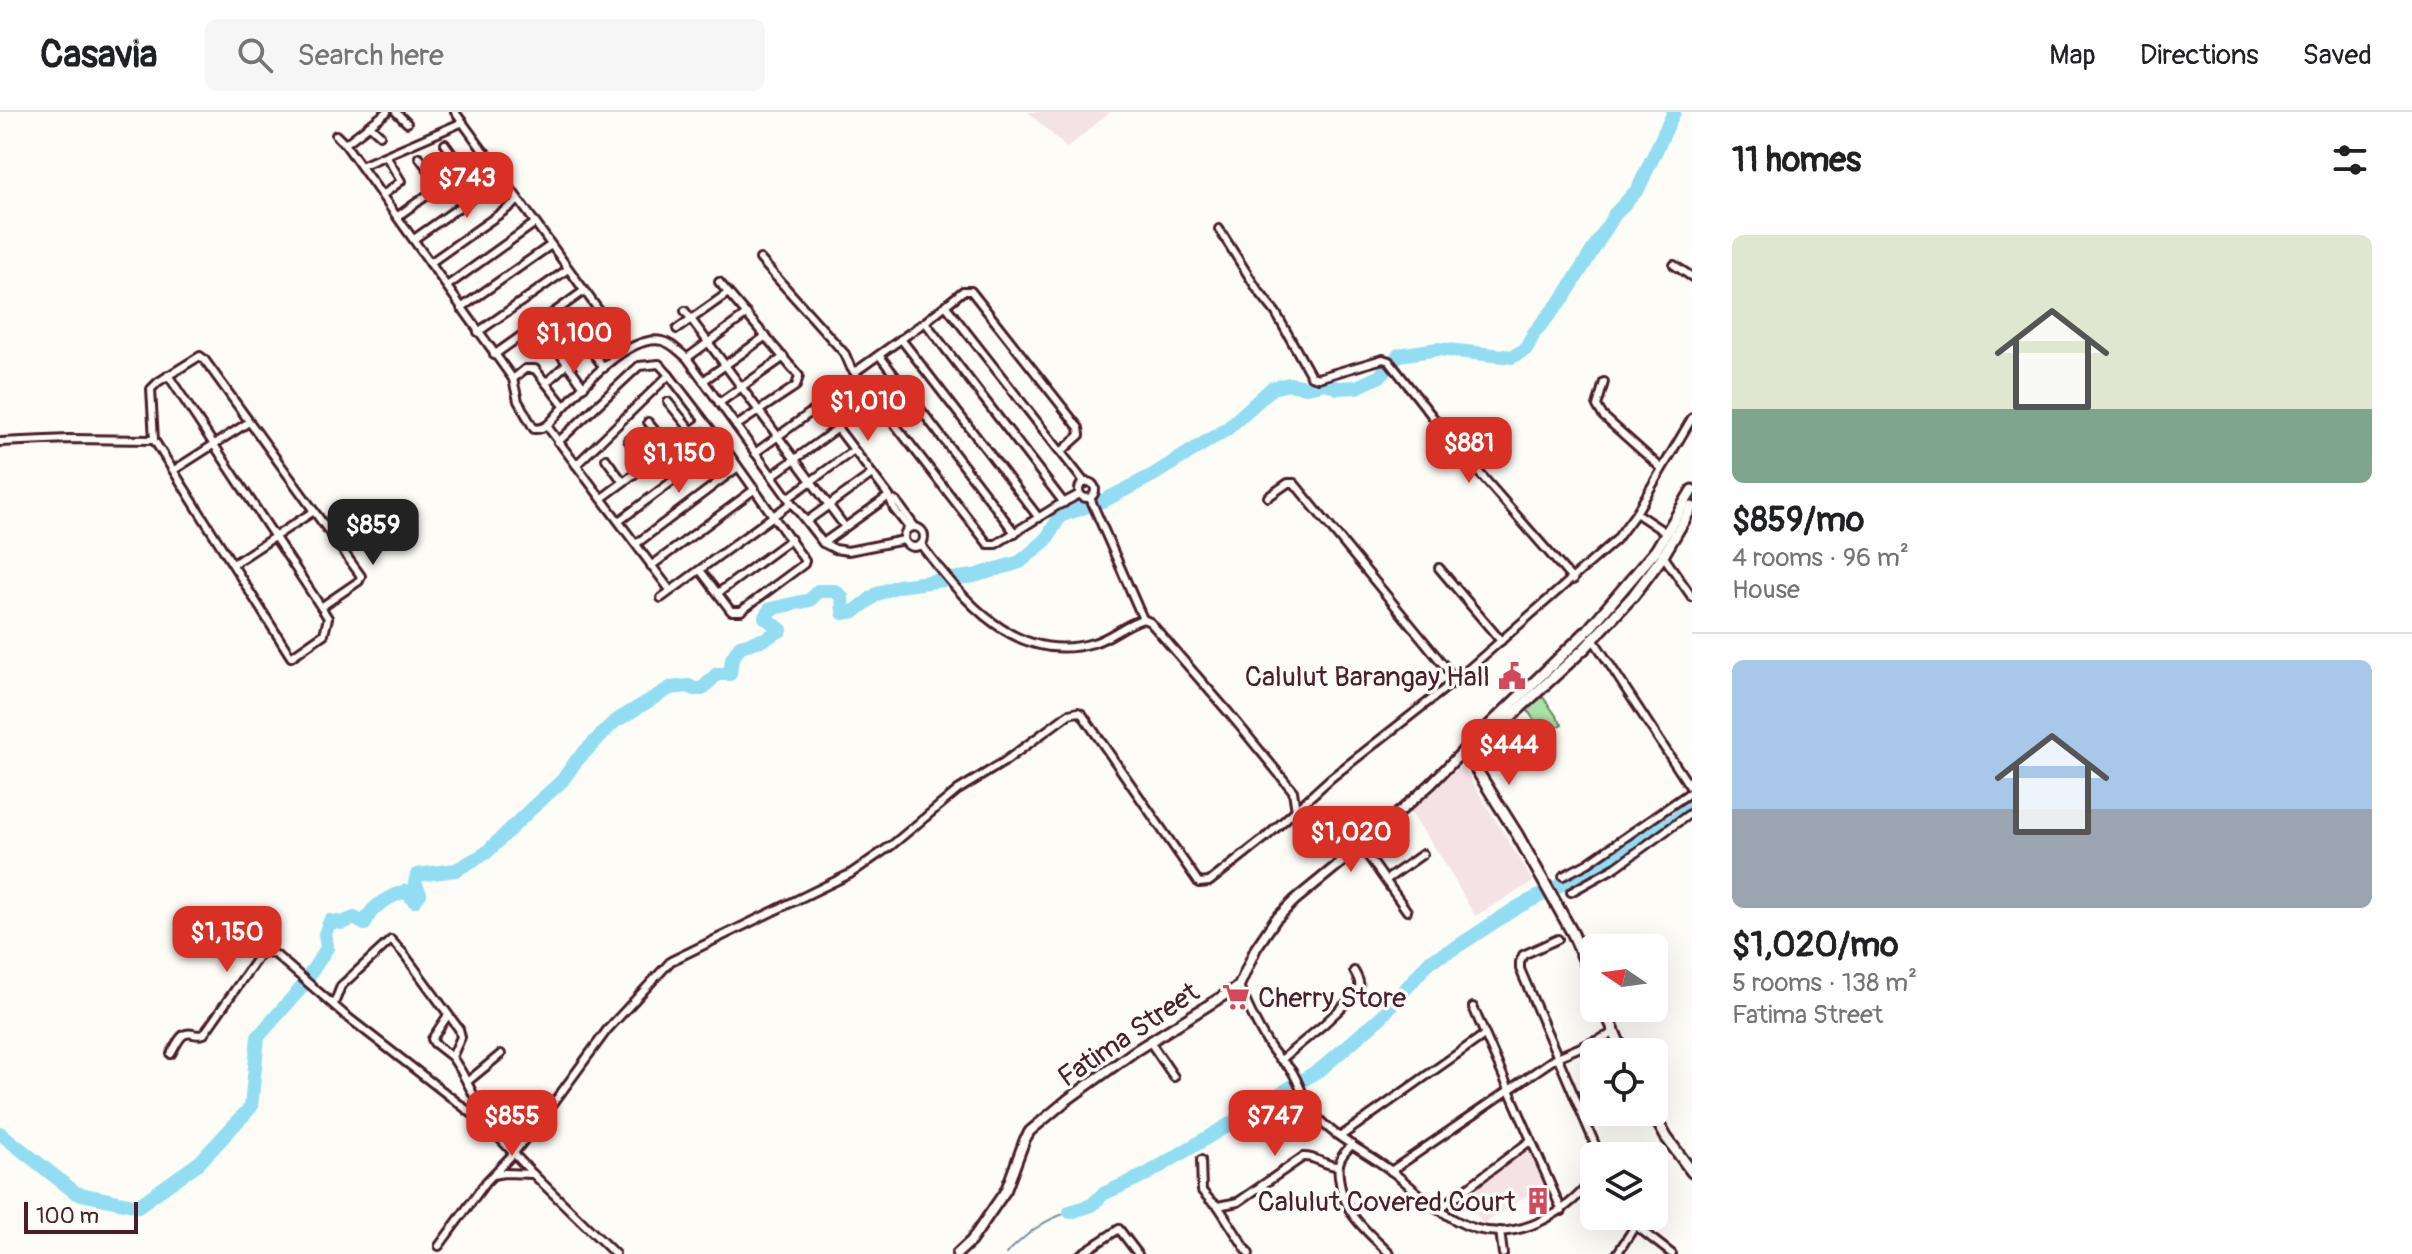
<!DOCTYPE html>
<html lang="en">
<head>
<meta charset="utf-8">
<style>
	body { margin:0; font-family:Pangolin,sans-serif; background:#f6f6f6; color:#202124; height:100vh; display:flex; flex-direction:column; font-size:30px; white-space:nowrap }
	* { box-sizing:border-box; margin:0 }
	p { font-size:26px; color:#757577 }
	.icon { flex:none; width:44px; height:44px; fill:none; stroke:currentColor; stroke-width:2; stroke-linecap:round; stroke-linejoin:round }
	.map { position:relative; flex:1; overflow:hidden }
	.sheet { display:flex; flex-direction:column; background:#fff; width:720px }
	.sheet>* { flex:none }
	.needle { width:52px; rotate:283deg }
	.tools { position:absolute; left:1580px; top:822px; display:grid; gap:16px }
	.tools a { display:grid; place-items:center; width:88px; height:88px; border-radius:12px; background:#fff; box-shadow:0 8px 32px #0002; font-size:40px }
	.scale { position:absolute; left:24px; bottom:20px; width:114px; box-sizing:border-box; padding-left:8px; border:4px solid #4a1f2b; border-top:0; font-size:22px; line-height:28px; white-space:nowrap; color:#4a1f2b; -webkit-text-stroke:6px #fdfcf7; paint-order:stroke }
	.price { position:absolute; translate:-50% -68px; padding:0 18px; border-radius:16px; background:#d93025; color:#fff; font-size:26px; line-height:52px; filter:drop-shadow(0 2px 4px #0008) }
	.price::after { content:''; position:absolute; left:50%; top:48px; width:24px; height:18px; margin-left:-12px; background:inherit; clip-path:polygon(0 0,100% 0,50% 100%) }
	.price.current { background:#222; color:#fff }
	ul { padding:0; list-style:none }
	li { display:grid; align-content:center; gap:16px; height:424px; padding:0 40px }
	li+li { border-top:2px solid #e0e0e0 }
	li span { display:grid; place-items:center; height:248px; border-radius:12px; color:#555 }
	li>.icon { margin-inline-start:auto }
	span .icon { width:144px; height:144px; fill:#fffc; stroke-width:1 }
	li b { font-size:34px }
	h2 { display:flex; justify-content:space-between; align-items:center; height:96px; padding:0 40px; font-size:34px }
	header { display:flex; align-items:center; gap:48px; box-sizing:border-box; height:112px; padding:0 40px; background:#fff; border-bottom:2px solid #e0e0e0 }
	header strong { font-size:38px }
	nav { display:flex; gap:44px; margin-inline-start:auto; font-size:28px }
	.search { width:560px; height:72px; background:#f6f6f6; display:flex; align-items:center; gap:20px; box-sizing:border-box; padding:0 28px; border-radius:12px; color:#757577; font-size:30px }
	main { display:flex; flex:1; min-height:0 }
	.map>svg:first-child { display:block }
</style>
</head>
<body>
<header>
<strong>Casavia</strong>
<div class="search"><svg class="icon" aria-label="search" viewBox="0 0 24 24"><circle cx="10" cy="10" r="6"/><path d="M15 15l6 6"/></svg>Search here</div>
<nav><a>Map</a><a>Directions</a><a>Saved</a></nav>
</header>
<main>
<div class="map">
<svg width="1692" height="1142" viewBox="0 0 1692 1142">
	<rect width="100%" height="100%" fill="#fdfcf7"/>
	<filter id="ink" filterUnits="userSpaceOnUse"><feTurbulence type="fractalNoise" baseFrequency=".0125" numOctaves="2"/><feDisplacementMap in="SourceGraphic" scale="16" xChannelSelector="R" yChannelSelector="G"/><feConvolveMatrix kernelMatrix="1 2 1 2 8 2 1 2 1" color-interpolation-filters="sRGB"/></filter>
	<g filter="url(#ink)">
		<!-- built -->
		<g fill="#f4e2e4">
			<path d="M1028,0H1110L1067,36Z"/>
			<path d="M1462,653L1533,770L1475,804L1443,748L1409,698Z"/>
			<path d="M1528,1036L1545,1072L1483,1112L1463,1081Z"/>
		</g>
		<!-- green -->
		<path fill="#a7e2a8" stroke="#78806a" stroke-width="2" d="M1543,585L1562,612L1545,624L1526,596Z"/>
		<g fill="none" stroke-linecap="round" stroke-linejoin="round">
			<!-- stream -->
			<path stroke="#7591a2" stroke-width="2" d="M1006,1142C1027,1122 1042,1108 1070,1100"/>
			<!-- river -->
			<g stroke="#92ddf2" stroke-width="14">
				<path d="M0,1021L76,1081L138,1094L200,1050L251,995L258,925L301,876L327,836L325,822L330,809L342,811L354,806L365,812C369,795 390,784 406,779L414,789L420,782L415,771L417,763L456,758L486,741L532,696L562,669L576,649L614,610L670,576L689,574L694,577H702L717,562H730L732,547L740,534L765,527L781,518L765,505L770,497L810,488L818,479H835L842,485L843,501L855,499L877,482L898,474L974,464L1020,450L1046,428L1060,404L1105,388L1153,363L1227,317L1272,276L1289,272L1307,275L1326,271L1337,276L1357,275L1380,264L1399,243L1438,237L1512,245L1526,237L1534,221L1564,185L1615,102L1638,77L1674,0"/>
				<path d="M1070,1100L1092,1093L1103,1082L1147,1062L1321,957L1382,904L1430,849L1455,836L1516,796L1590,758L1676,707L1692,694"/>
			</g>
			<!-- minor casing -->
			<g stroke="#4a1f2b" stroke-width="12">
				<g id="minor">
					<path d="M387,0L345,32L513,267L518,289L534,317C548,318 554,305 563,296C584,273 629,222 662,229C672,231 679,240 687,246L788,386L823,431L835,437L848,439L904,428"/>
					<path d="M396,0L407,11"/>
					<path d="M455,0L626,236"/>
					<path d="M369,13L380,23"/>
					<path d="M336,23L345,32"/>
					<path d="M445,32L463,57"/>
					<path d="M419,45L441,74"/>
					<path d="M361,54L463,10"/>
					<path d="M383,83L401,69L386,44"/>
					<path d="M398,104L486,41"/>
					<path d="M1219,117L1257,177L1276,201L1311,264L1318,266L1383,247L1389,249L1454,332L1573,468"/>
					<path d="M414,127L502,65"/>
					<path d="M760,147L845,242L851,256L988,432H996L1057,394L1080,382"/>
					<path d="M430,151L518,89"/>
					<path d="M1674,153L1692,165"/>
					<path d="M719,170L799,264L796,274L736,314"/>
					<path d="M447,174L535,111"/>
					<path d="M946,194L1085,371"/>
					<path d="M461,196L551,133"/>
					<path d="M685,199L845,415"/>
					<path d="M925,210L1064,391"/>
					<path d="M571,211L604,256"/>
					<path d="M677,217L728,181"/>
					<path d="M478,220L568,157"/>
					<path d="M901,227L1039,406"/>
					<path d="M550,228L584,275"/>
					<path d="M494,243L584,179"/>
					<path d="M879,243L1015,421"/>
					<path d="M200,244L204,247L361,464L359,469L321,495L328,506L324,522L291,545L154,328L151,277L158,270Z"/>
					<path d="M687,246L747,202"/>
					<path d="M855,260L925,210L963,179H971L1079,316L1080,323L1061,340"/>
					<path d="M168,263L321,495"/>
					<path d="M513,267L525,257H535L564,294"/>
					<path d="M703,269L766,224"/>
					<path d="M1604,270L1597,294L1603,304L1661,356"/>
					<path d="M546,271L608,214"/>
					<path d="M668,290L691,318"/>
					<path d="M719,291L784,245"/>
					<path d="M820,293L889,384L894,397L909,416"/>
					<path d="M648,310L668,335"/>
					<path d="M547,314L670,478"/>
					<path d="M628,328L646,353"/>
					<path d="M0,330L69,327L154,328"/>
					<path d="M558,330L639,254L659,252L669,263L722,332L805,449L804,452L741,499H731L700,458"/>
					<path d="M755,341L829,287"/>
					<path d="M606,347L623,370"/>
					<path d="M576,353L669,263"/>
					<path d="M174,358L249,310"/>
					<path d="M773,363L838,316"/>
					<circle cx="1087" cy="378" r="8"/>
					<path d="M1268,385L1288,371H1294L1456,568"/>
					<path d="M602,386L704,310"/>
					<path d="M788,386L854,338"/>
					<path d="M1090,386L1143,507"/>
					<path d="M891,387L897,390L915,415"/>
					<path d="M1636,401L1666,421"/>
					<path d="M619,409L722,332"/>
					<path d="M807,409L872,362"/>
					<circle cx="914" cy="425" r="10"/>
					<path d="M823,431L889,384"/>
					<path d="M636,432L738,355"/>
					<path d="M921,433C963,487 1015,554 1093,531C1111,526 1125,512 1143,507L1150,510L1229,601L1293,679L1296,699L1317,725L1342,749"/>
					<path d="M1662,442L1692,485"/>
					<path d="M233,452L314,399"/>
					<path d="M651,454L755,377"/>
					<path d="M1439,456L1501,529"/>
					<path d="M718,481L791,427"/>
					<path d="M661,486L791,391"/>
					<path d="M1593,527L1692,678"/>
					<path d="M1361,734L1407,799"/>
					<path d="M1563,764L1588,751L1692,679"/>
					<path d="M1386,768L1423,742"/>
					<path d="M1571,780L1616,755L1692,700"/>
					<path d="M1558,827L1523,843L1520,850V857L1600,1044"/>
					<path d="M1239,874C1248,895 1262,927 1277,944C1282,950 1289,954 1293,961C1301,975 1305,992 1316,1004C1335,1026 1366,1040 1390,1058C1413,1075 1431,1095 1457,1109C1506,1136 1563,1107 1594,1065"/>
					<path d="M334,892L341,874L391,828L404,842L459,917L461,925L452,945L461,959L480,995L499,1022"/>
					<path d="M1473,895L1562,1099"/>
					<path d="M448,903L432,927L434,931L452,945"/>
					<path d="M1150,930L1174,965"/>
					<path d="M171,942C174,937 180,923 186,922C193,920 196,925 204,922L260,842L267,840L276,843L345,903L489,1015L533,1062L615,1142"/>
					<path d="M1281,948L1323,913L1356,882C1362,873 1359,868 1354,859"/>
					<path d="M467,970L501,942"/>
					<path d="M1341,1024L1484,923"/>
					<path d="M1352,1033C1341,1043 1337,1050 1339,1065C1343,1102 1365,1117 1390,1142"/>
					<path d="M1201,1048L1202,1079L1210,1088L1218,1094L1249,1142"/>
					<path d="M1391,1059L1557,945L1614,921"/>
					<path d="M493,1063L504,1061L533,1062"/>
					<path d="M1218,1094L1238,1090L1303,1045C1316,1044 1325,1054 1337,1054"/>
					<path d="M1438,1098L1530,1029"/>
					<path d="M1623,1104L1672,1142"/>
					<path d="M1500,1119L1503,1142"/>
					<path d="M439,1134L486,1070L514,1041L555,989L607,918L671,849L850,762L892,733L958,678L1004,650L1069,602L1078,600L1082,602L1199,771L1209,770L1265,726L1331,666L1456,568L1616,428L1636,401L1692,306"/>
					<path d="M1081,1142L1119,1117L1138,1142"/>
					<path d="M1617,1142L1635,1114"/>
				</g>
			</g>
			<!-- tertiary casing -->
			<g stroke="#4a1f2b" stroke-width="14">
				<path id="tertiary" d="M957,1142L971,1129L1006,1078L1025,1027L1030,1019L1067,988L1135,939L1239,874L1256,836L1275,808L1295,788L1361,734L1431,672L1464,638"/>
			</g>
			<!-- secondary casing -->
			<g stroke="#4a1f2b" stroke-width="15">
				<g id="secondary">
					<path d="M1468,644L1585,536L1633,484L1663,444L1692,395"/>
					<path d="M1594,871L1573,822L1517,722L1464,638L1588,518L1656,438L1692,378"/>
					<path d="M1604,896L1623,940"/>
					<path d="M1652,1000L1666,1025L1692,1060"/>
				</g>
			</g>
			<!-- minor -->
			<use href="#minor" stroke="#fdfcf7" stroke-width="6"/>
			<!-- tertiary -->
			<use href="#tertiary" stroke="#fdfcf7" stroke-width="8"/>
			<!-- secondary -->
			<use href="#secondary" stroke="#fdfcf7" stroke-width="9"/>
		</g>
	</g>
	<!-- icons -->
	<defs>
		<g id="civic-bare" transform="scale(2.16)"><path d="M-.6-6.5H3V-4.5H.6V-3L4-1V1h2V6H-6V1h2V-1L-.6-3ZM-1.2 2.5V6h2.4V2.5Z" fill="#d1495b" stroke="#fdfcf7" stroke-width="2.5" paint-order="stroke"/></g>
		<g id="supermarket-bare" transform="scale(2.16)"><path d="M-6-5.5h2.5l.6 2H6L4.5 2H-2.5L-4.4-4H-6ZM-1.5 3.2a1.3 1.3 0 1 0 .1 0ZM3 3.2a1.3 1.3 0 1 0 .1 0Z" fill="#d1495b" stroke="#fdfcf7" stroke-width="2.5" paint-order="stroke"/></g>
		<g id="building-bare" transform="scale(2.16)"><path d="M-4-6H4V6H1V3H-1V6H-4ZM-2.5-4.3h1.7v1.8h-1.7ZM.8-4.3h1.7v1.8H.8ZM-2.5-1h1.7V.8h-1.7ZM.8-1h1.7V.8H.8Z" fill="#d1495b" stroke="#fdfcf7" stroke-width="2.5" paint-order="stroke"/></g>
	</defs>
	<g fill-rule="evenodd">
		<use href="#civic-bare" x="1512" y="564"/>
		<use href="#supermarket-bare" x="1236" y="885"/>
		<use href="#building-bare" x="1538" y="1089"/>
	</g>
	<g text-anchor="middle" stroke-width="7" stroke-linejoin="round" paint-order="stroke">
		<!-- poi labels -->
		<g font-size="28" fill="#4a1f2b" stroke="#fdfcf7" text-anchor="end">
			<text x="1490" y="574">Calulut Barangay Hall</text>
			<text x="1258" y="895" text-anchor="start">Cherry Store</text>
			<text x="1516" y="1099">Calulut Covered Court</text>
		</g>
		<!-- street labels -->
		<g font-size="28" fill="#4a1f2b" stroke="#fdfcf7">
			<text transform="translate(1128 922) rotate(-34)" y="10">Fatima Street</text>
		</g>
	</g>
</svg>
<div class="tools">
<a><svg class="needle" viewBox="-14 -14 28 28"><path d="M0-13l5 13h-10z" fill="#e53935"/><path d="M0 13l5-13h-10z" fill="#757577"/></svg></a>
<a><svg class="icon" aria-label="locate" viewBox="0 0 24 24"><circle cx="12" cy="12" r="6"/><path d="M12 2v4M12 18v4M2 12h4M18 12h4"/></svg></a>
<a><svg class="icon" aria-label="layers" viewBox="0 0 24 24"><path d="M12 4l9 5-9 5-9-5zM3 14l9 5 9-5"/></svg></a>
</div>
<div class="scale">100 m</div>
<b class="price" style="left:467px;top:108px">$743</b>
<b class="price" style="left:574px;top:263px">$1,100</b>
<b class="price" style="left:868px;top:331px">$1,010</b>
<b class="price" style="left:1469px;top:373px">$881</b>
<b class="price" style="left:679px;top:383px">$1,150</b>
<b class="price current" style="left:373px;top:455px">$859</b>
<b class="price" style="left:1509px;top:675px">$444</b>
<b class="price" style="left:1351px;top:762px">$1,020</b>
<b class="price" style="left:227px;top:862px">$1,150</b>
<b class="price" style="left:512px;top:1046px">$855</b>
<b class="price" style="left:1275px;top:1046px">$747</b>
</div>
<section class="sheet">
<h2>11 homes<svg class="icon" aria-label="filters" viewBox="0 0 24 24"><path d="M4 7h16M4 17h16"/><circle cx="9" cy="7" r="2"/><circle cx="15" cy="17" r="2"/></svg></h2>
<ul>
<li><span style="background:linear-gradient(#dfe7d0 70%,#7fa58c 0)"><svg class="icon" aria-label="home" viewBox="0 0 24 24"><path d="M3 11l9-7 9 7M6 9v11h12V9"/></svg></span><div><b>$859/mo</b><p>4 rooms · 96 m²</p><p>House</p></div></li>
<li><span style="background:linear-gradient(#a9c7e8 60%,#9aa5b1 0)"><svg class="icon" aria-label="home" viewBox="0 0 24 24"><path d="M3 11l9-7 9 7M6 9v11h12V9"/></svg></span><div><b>$1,020/mo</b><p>5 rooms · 138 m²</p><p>Fatima Street</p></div></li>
</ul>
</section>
</main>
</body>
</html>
